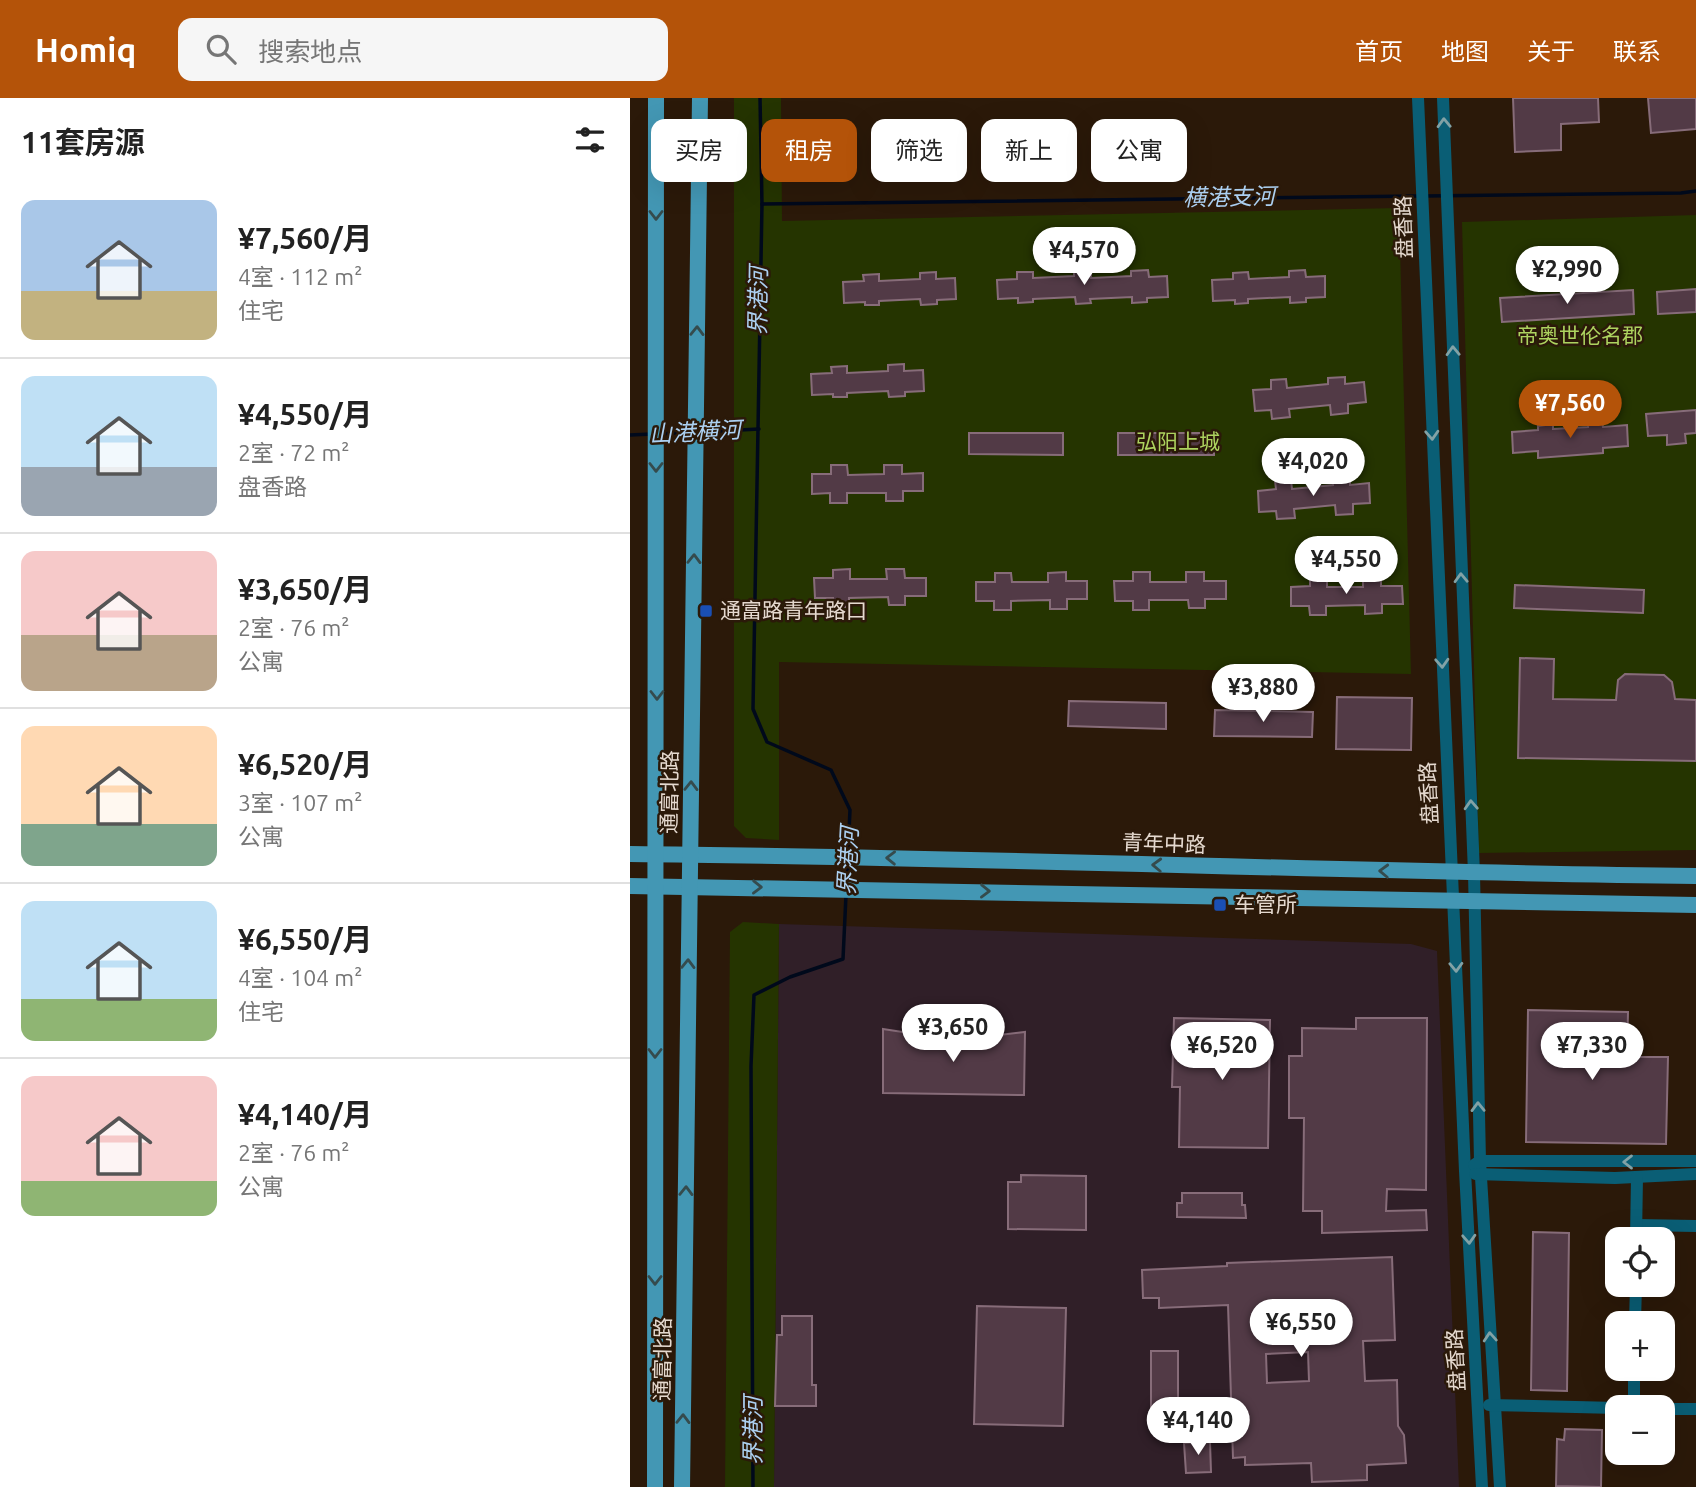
<!DOCTYPE html>
<html lang="zh">
<head>
<meta charset="utf-8">
<style>
	body { margin:0; font-family:Ubuntu,"Noto Sans SC",sans-serif; background:#f6f6f6; color:#222; height:100vh; display:flex; flex-direction:column; font-size:26px; white-space:nowrap }
	* { box-sizing:border-box; margin:0 }
	p { font-size:23px; color:#767676 }
	.icon { flex:none; width:38px; height:38px; fill:none; stroke:currentColor; stroke-width:2; stroke-linecap:round; stroke-linejoin:round }
	.map { position:relative; flex:1; overflow:hidden }
	.panel { display:flex; flex-direction:column; background:#fff; width:630px }
	.panel>* { flex:none }
	.guide { position:absolute; left:21px; top:21px; width:665px; height:63px; display:flex; gap:14px }
	.fabs { position:absolute; left:975px; top:1129px; display:grid; gap:14px }
	.fabs a { display:grid; place-items:center; width:70px; height:70px; border-radius:14px; background:#fff; box-shadow:0 7px 28px #0002; font-size:35px }
	.price { position:absolute; translate:-50% -60px; padding:0 16px; border-radius:24px; background:#fff; color:#222; font-size:23px; line-height:46px; filter:drop-shadow(0 2px 4px #0008) }
	.price::after { content:''; position:absolute; left:50%; top:42px; width:21px; height:16px; margin-left:-10px; background:inherit; clip-path:polygon(0 0,100% 0,50% 100%) }
	.price.on { background:#b45309; color:#fff }
	ul { padding:0; list-style:none }
	li { display:flex; align-items:center; gap:21px; height:175px; padding:0 21px }
	li+li { border-top:2px solid #e0e0e0 }
	li span { display:grid; place-items:center; flex:none; width:196px; height:140px; border-radius:14px; color:#555 }
	li>.icon { margin-inline-start:auto }
	span .icon { width:84px; height:84px; fill:#fffc; stroke-width:1 }
	li b { font-size:30px }
	h2 { display:flex; justify-content:space-between; align-items:center; height:84px; padding:0 21px; font-size:30px }
	.pill { padding:0 24px; border-radius:14px; background:#fff; box-shadow:0 7px 28px #0002; font-size:24px; line-height:63px }
	.pill.on { background:#b45309; color:#fff }
	header { display:flex; align-items:center; gap:42px; box-sizing:border-box; height:98px; padding:0 35px; background:#b45309; color:#fff }
	header strong { font-size:33px }
	nav { display:flex; gap:38px; margin-inline-start:auto; font-size:24px }
	.search { width:490px; height:63px; background:#f6f6f6; display:flex; align-items:center; gap:18px; box-sizing:border-box; padding:0 24px; border-radius:14px; color:#767676; font-size:26px }
	main { display:flex; flex:1; min-height:0 }
	.map>svg:first-child { display:block }
</style>
</head>
<body>
<header>
<strong>Homiq</strong>
<div class="search"><svg class="icon" aria-label="search" viewBox="0 0 24 24"><circle cx="10" cy="10" r="6"/><path d="M15 15l6 6"/></svg>搜索地点</div>
<nav><a>首页</a><a>地图</a><a>关于</a><a>联系</a></nav>
</header>
<main>
<section class="panel">
<h2>11套房源<svg class="icon" aria-label="filters" viewBox="0 0 24 24"><path d="M4 7h16M4 17h16"/><circle cx="9" cy="7" r="2"/><circle cx="15" cy="17" r="2"/></svg></h2>
<ul>
<li><span style="background:linear-gradient(#a9c7e8 65%,#c2b280 0)"><svg class="icon" aria-label="home" viewBox="0 0 24 24"><path d="M3 11l9-7 9 7M6 9v11h12V9"/></svg></span><div><b>¥7,560/月</b><p>4室 · 112 m²</p><p>住宅</p></div></li>
<li><span style="background:linear-gradient(#bfe0f5 65%,#9aa5b1 0)"><svg class="icon" aria-label="home" viewBox="0 0 24 24"><path d="M3 11l9-7 9 7M6 9v11h12V9"/></svg></span><div><b>¥4,550/月</b><p>2室 · 72 m²</p><p>盘香路</p></div></li>
<li><span style="background:linear-gradient(#f6c9c9 60%,#b9a48a 0)"><svg class="icon" aria-label="home" viewBox="0 0 24 24"><path d="M3 11l9-7 9 7M6 9v11h12V9"/></svg></span><div><b>¥3,650/月</b><p>2室 · 76 m²</p><p>公寓</p></div></li>
<li><span style="background:linear-gradient(#ffd9b3 70%,#7fa58c 0)"><svg class="icon" aria-label="home" viewBox="0 0 24 24"><path d="M3 11l9-7 9 7M6 9v11h12V9"/></svg></span><div><b>¥6,520/月</b><p>3室 · 107 m²</p><p>公寓</p></div></li>
<li><span style="background:linear-gradient(#bfe0f5 70%,#8fb573 0)"><svg class="icon" aria-label="home" viewBox="0 0 24 24"><path d="M3 11l9-7 9 7M6 9v11h12V9"/></svg></span><div><b>¥6,550/月</b><p>4室 · 104 m²</p><p>住宅</p></div></li>
<li><span style="background:linear-gradient(#f6c9c9 75%,#8fb573 0)"><svg class="icon" aria-label="home" viewBox="0 0 24 24"><path d="M3 11l9-7 9 7M6 9v11h12V9"/></svg></span><div><b>¥4,140/月</b><p>2室 · 76 m²</p><p>公寓</p></div></li>
</ul>
</section>
<div class="map">
<svg width="1066" height="1389" viewBox="0 0 1066 1389">
	<rect width="100%" height="100%" fill="#2b1909"/>
	<!-- commercial -->
	<path fill="#301f28" d="M149,826L781,846L807,853L829,1389H144Z"/>
	<!-- green -->
	<g fill="#253400">
		<path d="M104,0H151L152,123L769,110L781,576L149,564V742L116,740L104,728Z"/>
		<path d="M1066,117V752L849,755L832,124Z"/>
		<path d="M113,824L149,826L144,1389H95L100,834Z"/>
	</g>
	<g fill="none" stroke-linecap="round" stroke-linejoin="round">
		<!-- stream -->
		<g stroke="#00091b" stroke-width="3.5">
			<path d="M130,0L132,106L123,611L137,644L201,672L220,712L218,754"/>
			<path d="M795,98L1051,95L1066,93"/>
			<path d="M132,106L788,98"/>
			<path d="M72,334L129,331"/>
			<path d="M30,336L61,334"/>
			<path d="M0,337L22,336"/>
			<path d="M217,786L218,766"/>
			<path d="M123,1389L121,968L124,897L160,879L213,861L216,797"/>
		</g>
	</g>
	<!-- building -->
	<g fill="#523a46" stroke="#876c79" stroke-width="2" fill-rule="evenodd">
		<path d="M883,0H968L969,24L931,26V52L885,54Z"/>
		<path d="M1018,0H1066V31L1021,35Z"/>
		<path d="M518,172L519,179L537,178L538,199L517,200V204L502,205V199L460,201L461,205L446,206L445,199L403,201V204L388,205V200L368,201L367,182L387,181V174H403V180L444,178V174L461,173V180L501,178V173Z"/>
		<path d="M675,172L676,179L695,178V199L676,200V204L660,205V199L618,201V205L605,206V202L583,203L582,182L603,181V175L618,174L619,181L659,179V173Z"/>
		<path d="M306,174V181L325,180L326,201L307,202V206L291,207L290,201L249,203V207H235V204L214,205L213,184L234,183L233,177L249,176V183L290,181V175Z"/>
		<path d="M1066,191V214L1028,216L1027,194Z"/>
		<path d="M1003,192L1004,216L872,224L870,200Z"/>
		<path d="M274,266V273L293,272L294,293L275,294V298L259,299L258,293L217,295V299H203V296L182,297L181,276L202,275L201,269L217,268V275L258,273V267Z"/>
		<path d="M715,279V286L734,284L736,304L718,306V315L701,317L700,307L659,311L660,319L642,321L641,312L625,313L623,292L641,291V282L656,281L657,290L698,286V280Z"/>
		<path d="M1066,312V335L1055,336L1056,345L1037,347V337L1018,338L1016,316Z"/>
		<path d="M972,324L973,329L997,327L998,348L973,350V355L908,360V353L883,355L882,334L908,332V328L923,326V331L958,329V326Z"/>
		<path d="M339,335H433V357L339,356Z"/>
		<rect x="488" y="335" width="96" height="22"/>
		<path d="M201,367H217L218,377L254,376V367H272V376L293,375V393H273V403H256V395H217V405H200V395L182,396V376H201Z"/>
		<path d="M720,379V387L739,385L740,405L723,406V416L706,417L705,407L664,411L665,420L647,421L646,413L629,414L628,393L646,391L645,383L661,381L662,391L703,387L702,381Z"/>
		<path d="M220,471V481H257L256,471H274L275,480H296V498H275V507H259L258,499L219,500V509H203V500H185L184,480H203V472Z"/>
		<path d="M436,474V483H457V501H437V511H420V502L381,503V512H364V503H346V484H365V475H381L382,484H418V475Z"/>
		<path d="M503,474H520V484H556V474H574V483H596V501H575V510H559L558,502H519V512H503V503H485L484,483H503Z"/>
		<path d="M697,479V489H733V479H751V488H772L773,506H752V515L735,516V507L696,508V517H680L679,508H661V489L680,488V480Z"/>
		<path d="M885,487L1014,492L1013,515L884,510Z"/>
		<path d="M890,560L924,561L923,601L986,602L988,582L995,576L1034,577L1042,584L1045,601L1066,602V663L888,660Z"/>
		<path d="M707,599L782,600L781,652L706,651Z"/>
		<path d="M439,603L536,605V631L438,628Z"/>
		<path d="M585,612L683,614L682,639L584,638Z"/>
		<path d="M898,912L998,914L997,959H1038L1036,1046L896,1044Z"/>
		<path d="M544,920L640,922L638,1050L549,1049L550,989H542Z"/>
		<path d="M726,920H797L796,1092L757,1091L756,1113L796,1112L797,1132L692,1135V1113H673L674,1020H659V958H672V930L726,931Z"/>
		<path d="M253,931L305,939L344,940L395,934L394,997L253,995Z"/>
		<path d="M391,1077L456,1078V1132L378,1131V1084H391Z"/>
		<path d="M552,1095H612V1107H615L616,1120L547,1119V1105H552Z"/>
		<path d="M903,1134L939,1135L937,1293L901,1292Z"/>
		<path d="M762,1159L765,1242L733,1243L735,1283L767,1282L768,1328L774,1337L776,1365L737,1367V1382L682,1384L681,1365L615,1367V1359L603,1360L598,1207L529,1210V1200H513L512,1172L597,1168V1165ZM678,1254L679,1283L637,1285L636,1256Z"/>
		<path d="M347,1208L436,1210L433,1328L344,1326Z"/>
		<path d="M152,1218H182V1287H186V1308H145L147,1237H152Z"/>
		<path d="M521,1253H548V1330L521,1331Z"/>
		<path d="M935,1331L972,1332L971,1389L926,1388L927,1341L934,1342Z"/>
		<path d="M580,1344L581,1374L556,1375L554,1345Z"/>
	</g>
	<g fill="none" stroke-linecap="round" stroke-linejoin="round">
		<!-- minor -->
		<g stroke="#0a5e75" stroke-width="12">
			<path d="M788,0L835,1073L852,1389"/>
			<path d="M813,0L844,775L850,1063L870,1389"/>
			<path d="M844,1067L850,1063H1066"/>
			<path d="M845,1076L985,1080L1066,1076"/>
			<path d="M1007,1127L1066,1128"/>
			<path d="M1006,1141L1007,1079"/>
			<path d="M1005,1225L1006,1186"/>
			<path d="M859,1307L987,1310"/>
			<path d="M1004,1309V1270"/>
			<path d="M1032,1311H1066"/>
		</g>
		<!-- major -->
		<g stroke="#4397b4" stroke-width="16">
			<path d="M0,756C355,759 711,774 1066,778"/>
			<path d="M0,788L1066,807"/>
			<path d="M25,1389L26,0"/>
			<path d="M52,1389L70,0"/>
		</g>
	</g>
	<!-- one-way arrows -->
	<defs><path id="oneway-chevron" d="M-2-3.5L2.5 0L-2 3.5" fill="none" stroke-width="1.6" stroke-linecap="round" stroke-linejoin="round" transform="scale(1.75)"/></defs>
	<g stroke="#82a2a6">
		<use href="#oneway-chevron" transform="translate(814 25) rotate(-92)"/>
		<use href="#oneway-chevron" transform="translate(823 253) rotate(-92)"/>
		<use href="#oneway-chevron" transform="translate(802 337) rotate(87)"/>
		<use href="#oneway-chevron" transform="translate(831 480) rotate(-92)"/>
		<use href="#oneway-chevron" transform="translate(812 565) rotate(87)"/>
		<use href="#oneway-chevron" transform="translate(841 707) rotate(-93)"/>
		<use href="#oneway-chevron" transform="translate(826 869) rotate(88)"/>
		<use href="#oneway-chevron" transform="translate(848 1009) rotate(-91)"/>
		<use href="#oneway-chevron" transform="translate(998 1064) rotate(-180)"/>
		<use href="#oneway-chevron" transform="translate(839 1141) rotate(87)"/>
		<use href="#oneway-chevron" transform="translate(860 1239) rotate(-94)"/>
	</g>
	<g stroke="#354b4d">
		<use href="#oneway-chevron" transform="translate(26 117) rotate(90)"/>
		<use href="#oneway-chevron" transform="translate(67 233) rotate(-89)"/>
		<use href="#oneway-chevron" transform="translate(26 369) rotate(90)"/>
		<use href="#oneway-chevron" transform="translate(64 461) rotate(-89)"/>
		<use href="#oneway-chevron" transform="translate(27 597) rotate(90)"/>
		<use href="#oneway-chevron" transform="translate(61 688) rotate(-89)"/>
		<use href="#oneway-chevron" transform="translate(261 760) rotate(-179)"/>
		<use href="#oneway-chevron" transform="translate(527 767) rotate(-178)"/>
		<use href="#oneway-chevron" transform="translate(754 773) rotate(-178)"/>
		<use href="#oneway-chevron" transform="translate(127 789) rotate(1)"/>
		<use href="#oneway-chevron" transform="translate(355 793) rotate(1)"/>
		<use href="#oneway-chevron" transform="translate(58 866) rotate(-89)"/>
		<use href="#oneway-chevron" transform="translate(25 955) rotate(90)"/>
		<use href="#oneway-chevron" transform="translate(56 1093) rotate(-89)"/>
		<use href="#oneway-chevron" transform="translate(25 1182) rotate(90)"/>
		<use href="#oneway-chevron" transform="translate(53 1321) rotate(-89)"/>
	</g>
	<!-- markers -->
	<g fill="#1a4fb4" stroke="#2b1909" stroke-width="2.5">
		<rect x="69" y="506" width="14" height="14" rx="3.5"/>
		<rect x="583" y="800" width="14" height="14" rx="3.5"/>
	</g>
	<g text-anchor="middle" stroke-width="5" stroke-linejoin="round" paint-order="stroke">
		<!-- street labels -->
		<g font-size="21" fill="#e5d9cf" stroke="#2b1909">
			<text transform="translate(774 129) rotate(-92)" y="7">盘香路</text>
			<text transform="translate(40 694) rotate(-89)" y="7">通富北路</text>
			<text transform="translate(799 695) rotate(-93)" y="7">盘香路</text>
			<text transform="translate(534 746) rotate(2)" y="7">青年中路</text>
			<text transform="translate(33 1261) rotate(-89)" y="7">通富北路</text>
			<text transform="translate(826 1262) rotate(-93)" y="7">盘香路</text>
		</g>
		<!-- park labels -->
		<g font-size="21" fill="#add35f" stroke="#2b1909">
			<text x="950" y="245">帝奥世伦名郡</text>
			<text x="548" y="351">弘阳上城</text>
		</g>
		<!-- poi labels -->
		<g font-size="21" fill="#e5d9cf" stroke="#2b1909" text-anchor="start">
			<text x="90" y="520">通富路青年路口</text>
			<text x="604" y="814">车管所</text>
		</g>
		<!-- water labels -->
		<g font-size="23" font-style="italic" fill="#acd0f1" stroke="#2b1909">
			<text transform="translate(599 99) rotate(-1)" y="8">横港支河</text>
			<text transform="translate(128 203) rotate(-89)" y="8">界港河</text>
			<text transform="translate(65 334) rotate(-3)" y="8">山港横河</text>
			<text transform="translate(218 763) rotate(-87)" y="8">界港河</text>
			<text transform="translate(123 1333) rotate(-90)" y="8">界港河</text>
		</g>
	</g>
</svg>
<div class="fabs">
<a><svg class="icon" aria-label="locate" viewBox="0 0 24 24"><circle cx="12" cy="12" r="6"/><path d="M12 2v4M12 18v4M2 12h4M18 12h4"/></svg></a>
<a>+</a>
<a>−</a>
</div>
<b class="price" style="left:454px;top:189px">¥4,570</b>
<b class="price" style="left:937px;top:208px">¥2,990</b>
<b class="price on" style="left:940px;top:342px">¥7,560</b>
<b class="price" style="left:683px;top:400px">¥4,020</b>
<b class="price" style="left:716px;top:498px">¥4,550</b>
<b class="price" style="left:633px;top:626px">¥3,880</b>
<b class="price" style="left:323px;top:966px">¥3,650</b>
<b class="price" style="left:592px;top:984px">¥6,520</b>
<b class="price" style="left:962px;top:984px">¥7,330</b>
<b class="price" style="left:671px;top:1261px">¥6,550</b>
<b class="price" style="left:568px;top:1359px">¥4,140</b>
<div class="guide">
<a class="pill">买房</a>
<a class="pill on">租房</a>
<a class="pill">筛选</a>
<a class="pill">新上</a>
<a class="pill">公寓</a>
</div>
</div>
</main>
</body>
</html>
